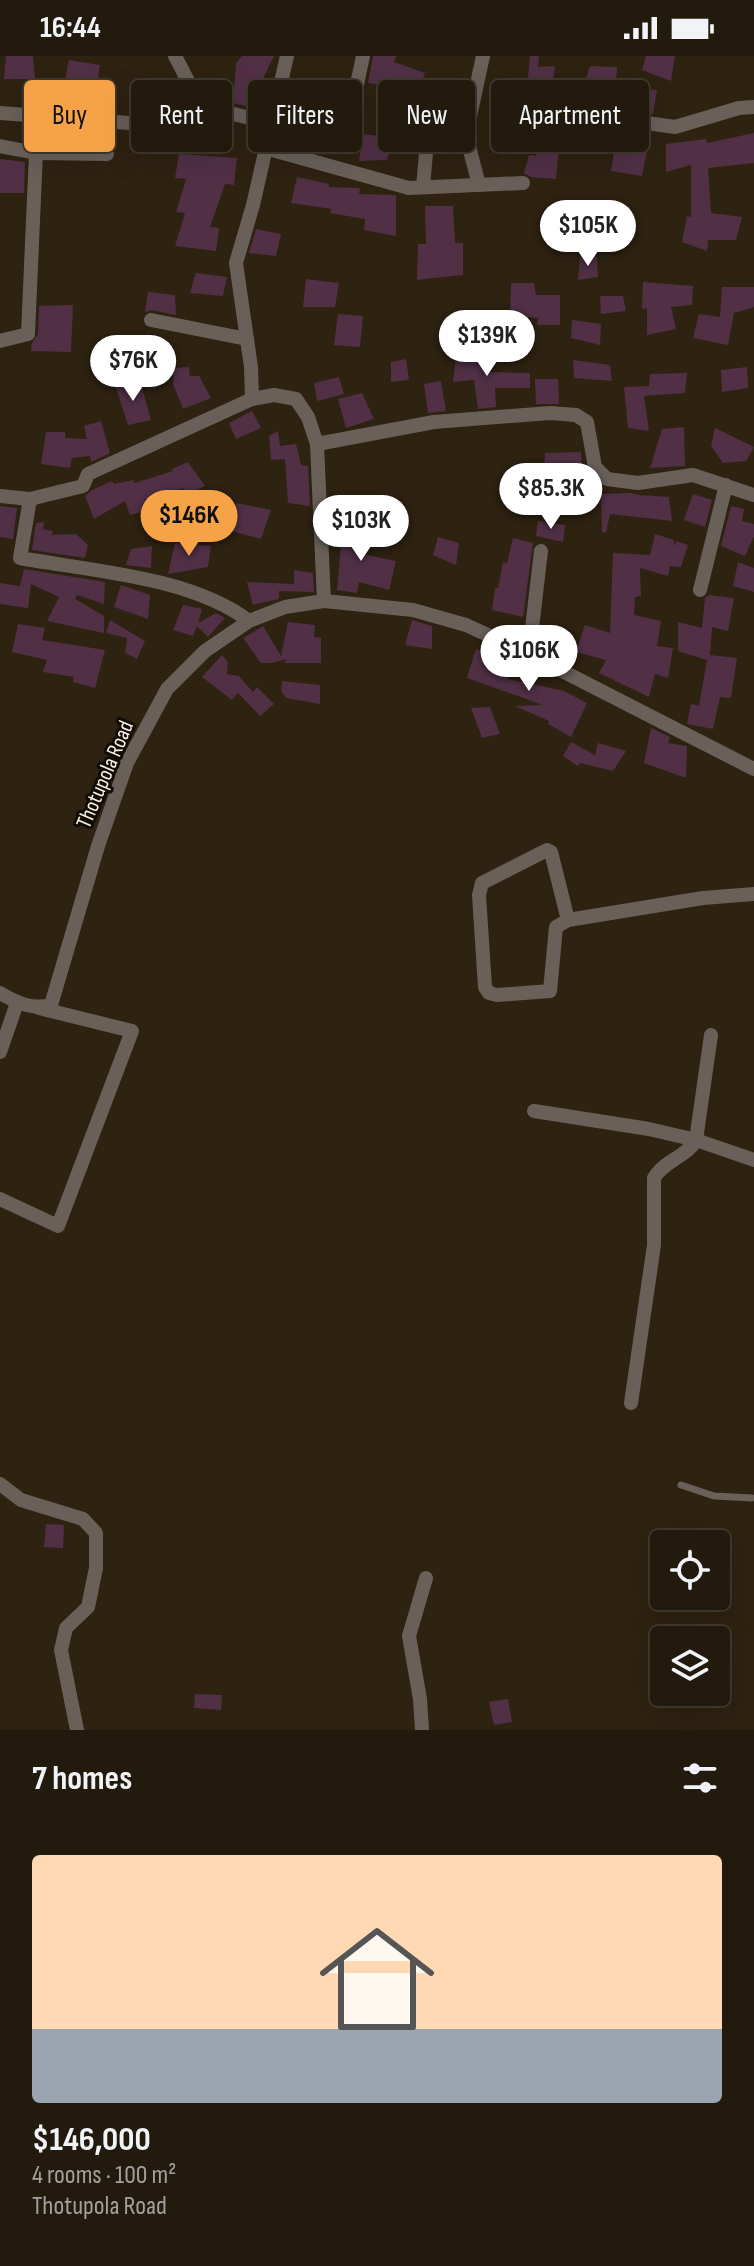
<!DOCTYPE html>
<html lang="en">
<head>
<meta charset="utf-8">
<style>
	body { margin:0; font-family:"Sofia Sans Condensed",sans-serif; background:#2a2316; color:#f1f3f6; height:100vh; display:flex; flex-direction:column; font-size:30px; white-space:nowrap }
	* { box-sizing:border-box; margin:0 }
	p { font-size:26px; color:#a2a19d }
	.icon { flex:none; width:44px; height:44px; fill:none; stroke:currentColor; stroke-width:2; stroke-linecap:round; stroke-linejoin:round }
	.map { position:relative; height:1674px; overflow:hidden }
	.drawer { display:flex; flex-direction:column; background:#221a0d; flex:1 }
	.drawer>* { flex:none }
	.banner { position:absolute; left:24px; top:24px; width:706px; height:72px; display:flex; gap:16px }
	.fabs { position:absolute; left:650px; top:1474px; display:grid; gap:16px }
	.fabs a { display:grid; place-items:center; width:80px; height:80px; border-radius:8px; background:#221a0d; box-shadow:0 8px 32px #0002,0 0 0 2px #3f382e; font-size:40px }
	.price { position:absolute; translate:-50% -68px; padding:0 18px; border-radius:28px; background:#fff; color:#222; font-size:26px; line-height:52px; filter:drop-shadow(0 2px 4px #0008) }
	.price::after { content:''; position:absolute; left:50%; top:48px; width:24px; height:18px; margin-left:-12px; background:inherit; clip-path:polygon(0 0,100% 0,50% 100%) }
	.price.on { background:#f5a346; color:#111 }
	ul { padding:0; list-style:none }
	li { display:grid; align-content:center; gap:16px; height:424px; padding:0 32px }
	li span { display:grid; place-items:center; height:248px; border-radius:8px; color:#555 }
	li>.icon { margin-inline-start:auto }
	span .icon { width:144px; height:144px; fill:#fffc; stroke-width:1 }
	li b { font-size:34px }
	h2 { display:flex; justify-content:space-between; align-items:center; height:96px; padding:0 32px; font-size:34px }
	.tag { padding:0 28px; border-radius:8px; background:#221a0d; box-shadow:0 8px 32px #0002,0 0 0 2px #3f382e; font-size:28px; line-height:72px }
	.tag.on { background:#f5a346; color:#111 }
	.status { display:flex; justify-content:space-between; align-items:center; height:56px; padding:0 40px; background:#221a0d; direction:ltr }
	.status svg { height:22px; fill:currentColor }
	.map>svg:first-child { display:block }
</style>
</head>
<body>
<div class="status"><b>16:44</b><svg viewBox="0 0 49 12"><path d="M0 12V9h3v3zM5 12V6h3v6zM10 12V3h3v9zM15 12V0h3v12zM26 1h20v11H26zM47 4h2v5h-2z"/></svg></div>
<div class="map">
<svg width="754" height="1674" viewBox="0 0 754 1674">
	<rect width="100%" height="100%" fill="#2e2211"/>
	<!-- building -->
	<g fill="#513046">
		<path d="M6,0H33L35,23H4Z"/>
		<path d="M242,0H274L256,37L254,52L220,44L224,30L234,33L236,8Z"/>
		<path d="M373,0H396L394,6L425,17L420,33H394L395,31L368,27Z"/>
		<path d="M530,0H539L538,11L555,10L547,66L524,65Z"/>
		<path d="M646,0H675L671,25L642,14Z"/>
		<path d="M69,4L100,9L95,44L62,40Z"/>
		<path d="M590,10L617,11L616,31L657,34L653,58L620,53L582,36Z"/>
		<path d="M426,30L448,34L447,54L423,52Z"/>
		<path d="M297,41L327,45L322,74L337,78L334,95L318,96L295,90L294,69Z"/>
		<path d="M133,46L187,48L184,66L130,57Z"/>
		<path d="M539,71L561,72L556,123L531,121L524,117L529,99L536,100Z"/>
		<path d="M754,77V107L708,112L711,157L742,161L736,184H708L707,195L682,186L687,160L691,161V109L666,116V88L706,83L707,87Z"/>
		<path d="M363,78L393,82L387,104L359,105Z"/>
		<path d="M616,84L648,90L642,120L611,115Z"/>
		<path d="M179,98L237,102L234,129L225,128L210,171L219,172L216,195L175,190L185,157L176,156L186,123L175,122Z"/>
		<path d="M0,103L25,106L24,137H0Z"/>
		<path d="M297,121L329,128V131L360,132L359,138L396,139V180L364,174L365,163L330,157L332,153L291,147Z"/>
		<path d="M425,150H453L455,187H463V219L417,224L418,188H426Z"/>
		<path d="M256,173L281,178L276,200L249,197Z"/>
		<path d="M580,201H597L598,221L578,224Z"/>
		<path d="M196,217L227,221L223,240L190,237Z"/>
		<path d="M306,223L339,227L335,251H303Z"/>
		<path d="M643,226L693,230L692,249L671,251L676,273L647,279V252L642,253Z"/>
		<path d="M511,227H534L536,239H560V269H537L538,262L510,259Z"/>
		<path d="M722,231H754V251L734,257L728,289L693,282L699,258L720,261Z"/>
		<path d="M148,236L175,239L176,259L152,254L145,256Z"/>
		<path d="M600,240H623L626,255L601,258Z"/>
		<path d="M73,249L71,296L31,295L32,287L38,278L39,250Z"/>
		<path d="M338,258L363,260L360,291L334,289Z"/>
		<path d="M572,264L601,268L600,289L571,282Z"/>
		<path d="M490,298V316L530,317V332H495L496,351L478,353L474,324L453,326L456,300Z"/>
		<path d="M406,303L409,324L391,326V306Z"/>
		<path d="M573,304L610,309L612,325L574,322Z"/>
		<path d="M189,311L190,320H199L211,342L183,353L173,328L174,312Z"/>
		<path d="M747,311L748,332L722,336L721,314Z"/>
		<path d="M687,317L685,337L644,340L649,375L628,372L624,331L649,330L650,318Z"/>
		<path d="M339,321L344,338L317,345L314,327Z"/>
		<path d="M535,323H558L559,348H536Z"/>
		<path d="M140,325L151,364L128,369L115,329Z"/>
		<path d="M441,325L446,355L428,357L424,328Z"/>
		<path d="M362,337L374,363L346,372L338,343Z"/>
		<path d="M252,355L261,372L236,383L229,367Z"/>
		<path d="M101,365L110,397L91,406L90,400L72,402L70,412L41,408L46,376H65V382L87,383L84,370Z"/>
		<path d="M684,371L685,410L650,412L662,373Z"/>
		<path d="M715,372L754,391L746,405L723,407L711,390Z"/>
		<path d="M278,375L280,390L296,388L301,409L308,410L310,450L288,447L285,403L271,404L269,380Z"/>
		<path d="M581,396L582,426L543,428L545,397Z"/>
		<path d="M188,406L205,430L186,438L183,432L144,444L149,454L130,459L125,445L94,463L85,440L92,434L112,425L114,428L133,424L135,427L173,415L172,413Z"/>
		<path d="M631,437L640,439V442L641,439L669,441L672,465L610,458L606,477L602,476L601,438Z"/>
		<path d="M693,438L712,444L705,471L684,464Z"/>
		<path d="M236,447L271,454L261,483L228,474Z"/>
		<path d="M0,450L17,452L13,483L0,481Z"/>
		<path d="M731,450L744,453L742,465L754,468V480L745,500L721,490Z"/>
		<path d="M538,465L565,469L563,486L536,480Z"/>
		<path d="M44,466L43,473L53,475L52,479L76,478L88,489L85,502L32,494L36,467Z"/>
		<path d="M365,468L362,498L396,505L389,534L359,526L357,537L337,534L341,490L339,489L340,470Z"/>
		<path d="M655,478L674,484V491L676,485L688,489L681,511L670,510L668,520L640,512L641,540L635,541L634,559L661,565L657,590L673,592L668,622L655,618L649,641L599,617L606,604L576,596L585,569L610,577L613,497L650,499Z"/>
		<path d="M438,481L459,487L456,509L433,499Z"/>
		<path d="M513,482L533,487L523,561L492,554L495,532H498L503,506L507,507Z"/>
		<path d="M175,487L211,490L208,511L168,518Z"/>
		<path d="M152,490L151,512L126,509L131,493Z"/>
		<path d="M738,506L754,512V536L733,530Z"/>
		<path d="M24,513L105,526L104,548L77,539L75,543L104,560V577L47,565L59,541L31,528L28,552L0,548V527L20,530Z"/>
		<path d="M294,514L313,517L314,536L279,535V543L253,549L247,526L294,528Z"/>
		<path d="M121,529L150,539L148,563L114,551Z"/>
		<path d="M709,539L734,542L728,575L712,571L710,599L737,602L731,642L720,641L713,673L687,668L691,648L699,650L707,604L678,595V566L702,572L705,542Z"/>
		<path d="M183,549L202,553L198,567L216,557L225,562L208,581L197,570L193,580L173,574Z"/>
		<path d="M110,564L145,585L137,603L125,597L127,582L106,577Z"/>
		<path d="M412,564L432,570V593L405,589Z"/>
		<path d="M288,566L315,569L314,581L321,582V607H285L286,603L272,607H261L243,582L263,570L281,600Z"/>
		<path d="M18,568L45,572L42,584L105,594L95,632L73,626L74,621L43,616L47,604L12,596Z"/>
		<path d="M476,593L513,606L508,623L564,635L587,647L571,681L548,668L549,665L515,650L543,649L467,622Z"/>
		<path d="M222,599L228,606L227,618L239,620L253,636L257,631L274,648L260,660L238,637L232,644L202,621Z"/>
		<path d="M282,625L320,629V648L286,642L281,635Z"/>
		<path d="M490,651L500,678L482,682L471,652Z"/>
		<path d="M651,672L670,681L668,687L687,690L686,722L644,707Z"/>
		<path d="M571,686L595,699L598,687L626,695L613,715L580,707L578,710L563,700Z"/>
		<path d="M46,1468L64,1469L63,1492L44,1491Z"/>
		<path d="M195,1638L222,1639L221,1654L194,1652Z"/>
		<path d="M508,1643L512,1666L494,1669L489,1646Z"/>
	</g>
	<g fill="none" stroke-linecap="round" stroke-linejoin="round">
		<!-- lane -->
		<path stroke="#69605a" stroke-width="7" d="M681,1429L714,1440L752,1442"/>
		<!-- street -->
		<g stroke="#69605a" stroke-width="14">
			<path d="M175,0L201,50L270,67"/>
			<path d="M356,33L363,0"/>
			<path d="M562,55L675,71L739,52L754,51"/>
			<path d="M0,57L129,67L191,77L201,50"/>
			<path d="M0,90L36,97L107,98"/>
			<path d="M265,92L409,132L523,127"/>
			<path d="M479,129L466,79L483,0"/>
			<path d="M423,131L429,63"/>
			<path d="M151,264L247,283"/>
			<path d="M0,285L28,278L36,97"/>
			<path d="M252,343L251,311L236,207L253,149L287,0"/>
			<path d="M317,388L434,366L550,357L576,359L587,366L595,411L607,423L638,427L693,419L754,439"/>
			<path d="M0,440L30,443L20,502C92,515 191,521 249,565"/>
			<path d="M30,443L83,430L88,418L252,343L274,339L296,343L308,361L317,388L324,545"/>
			<path d="M700,534L726,429"/>
			<path d="M529,598L541,495"/>
			<path d="M568,864L551,796L547,794L482,827L479,839L485,931L489,937L497,939L550,935L556,871L568,864L703,842L754,838"/>
			<path d="M0,937C17,947 32,954 51,949L98,790L127,707L167,633L205,595L249,565L285,551L324,545L413,554L466,569L529,598L754,713"/>
			<path d="M0,996L17,947"/>
			<path d="M534,1055L649,1073L696,1084L754,1104"/>
			<path d="M0,1143L58,1170L132,975L39,952"/>
			<path d="M631,1347L654,1189V1122C663,1105 687,1101 696,1084L711,979"/>
			<path d="M0,1428L21,1444L83,1463L96,1477V1512L88,1551L66,1572L61,1594L77,1674"/>
			<path d="M422,1674L420,1643L409,1580L426,1522"/>
		</g>
	</g>
	<g text-anchor="middle" stroke-width="6" stroke-linejoin="round" paint-order="stroke">
		<!-- street labels -->
		<g font-size="22" fill="#faf2e7" stroke="#120c06">
			<text transform="translate(104 718) rotate(-67)" y="8">Thotupola Road</text>
		</g>
	</g>
</svg>
<div class="fabs">
<a><svg class="icon" aria-label="locate" viewBox="0 0 24 24"><circle cx="12" cy="12" r="6"/><path d="M12 2v4M12 18v4M2 12h4M18 12h4"/></svg></a>
<a><svg class="icon" aria-label="layers" viewBox="0 0 24 24"><path d="M12 4l9 5-9 5-9-5zM3 14l9 5 9-5"/></svg></a>
</div>
<b class="price" style="left:588px;top:212px">$105K</b>
<b class="price" style="left:487px;top:322px">$139K</b>
<b class="price" style="left:133px;top:347px">$76K</b>
<b class="price" style="left:551px;top:475px">$85.3K</b>
<b class="price on" style="left:189px;top:502px">$146K</b>
<b class="price" style="left:361px;top:507px">$103K</b>
<b class="price" style="left:529px;top:637px">$106K</b>
<div class="banner">
<a class="tag on">Buy</a>
<a class="tag">Rent</a>
<a class="tag">Filters</a>
<a class="tag">New</a>
<a class="tag">Apartment</a>
</div>
</div>
<section class="drawer">
<h2>7 homes<svg class="icon" aria-label="filters" viewBox="0 0 24 24"><path d="M4 7h16M4 17h16"/><circle cx="9" cy="7" r="2"/><circle cx="15" cy="17" r="2"/></svg></h2>
<ul>
<li><span style="background:linear-gradient(#ffd9b3 70%,#9aa5b1 0)"><svg class="icon" aria-label="home" viewBox="0 0 24 24"><path d="M3 11l9-7 9 7M6 9v11h12V9"/></svg></span><div><b>$146,000</b><p>4 rooms · 100 m²</p><p>Thotupola Road</p></div></li>
</ul>
</section>
</body>
</html>
